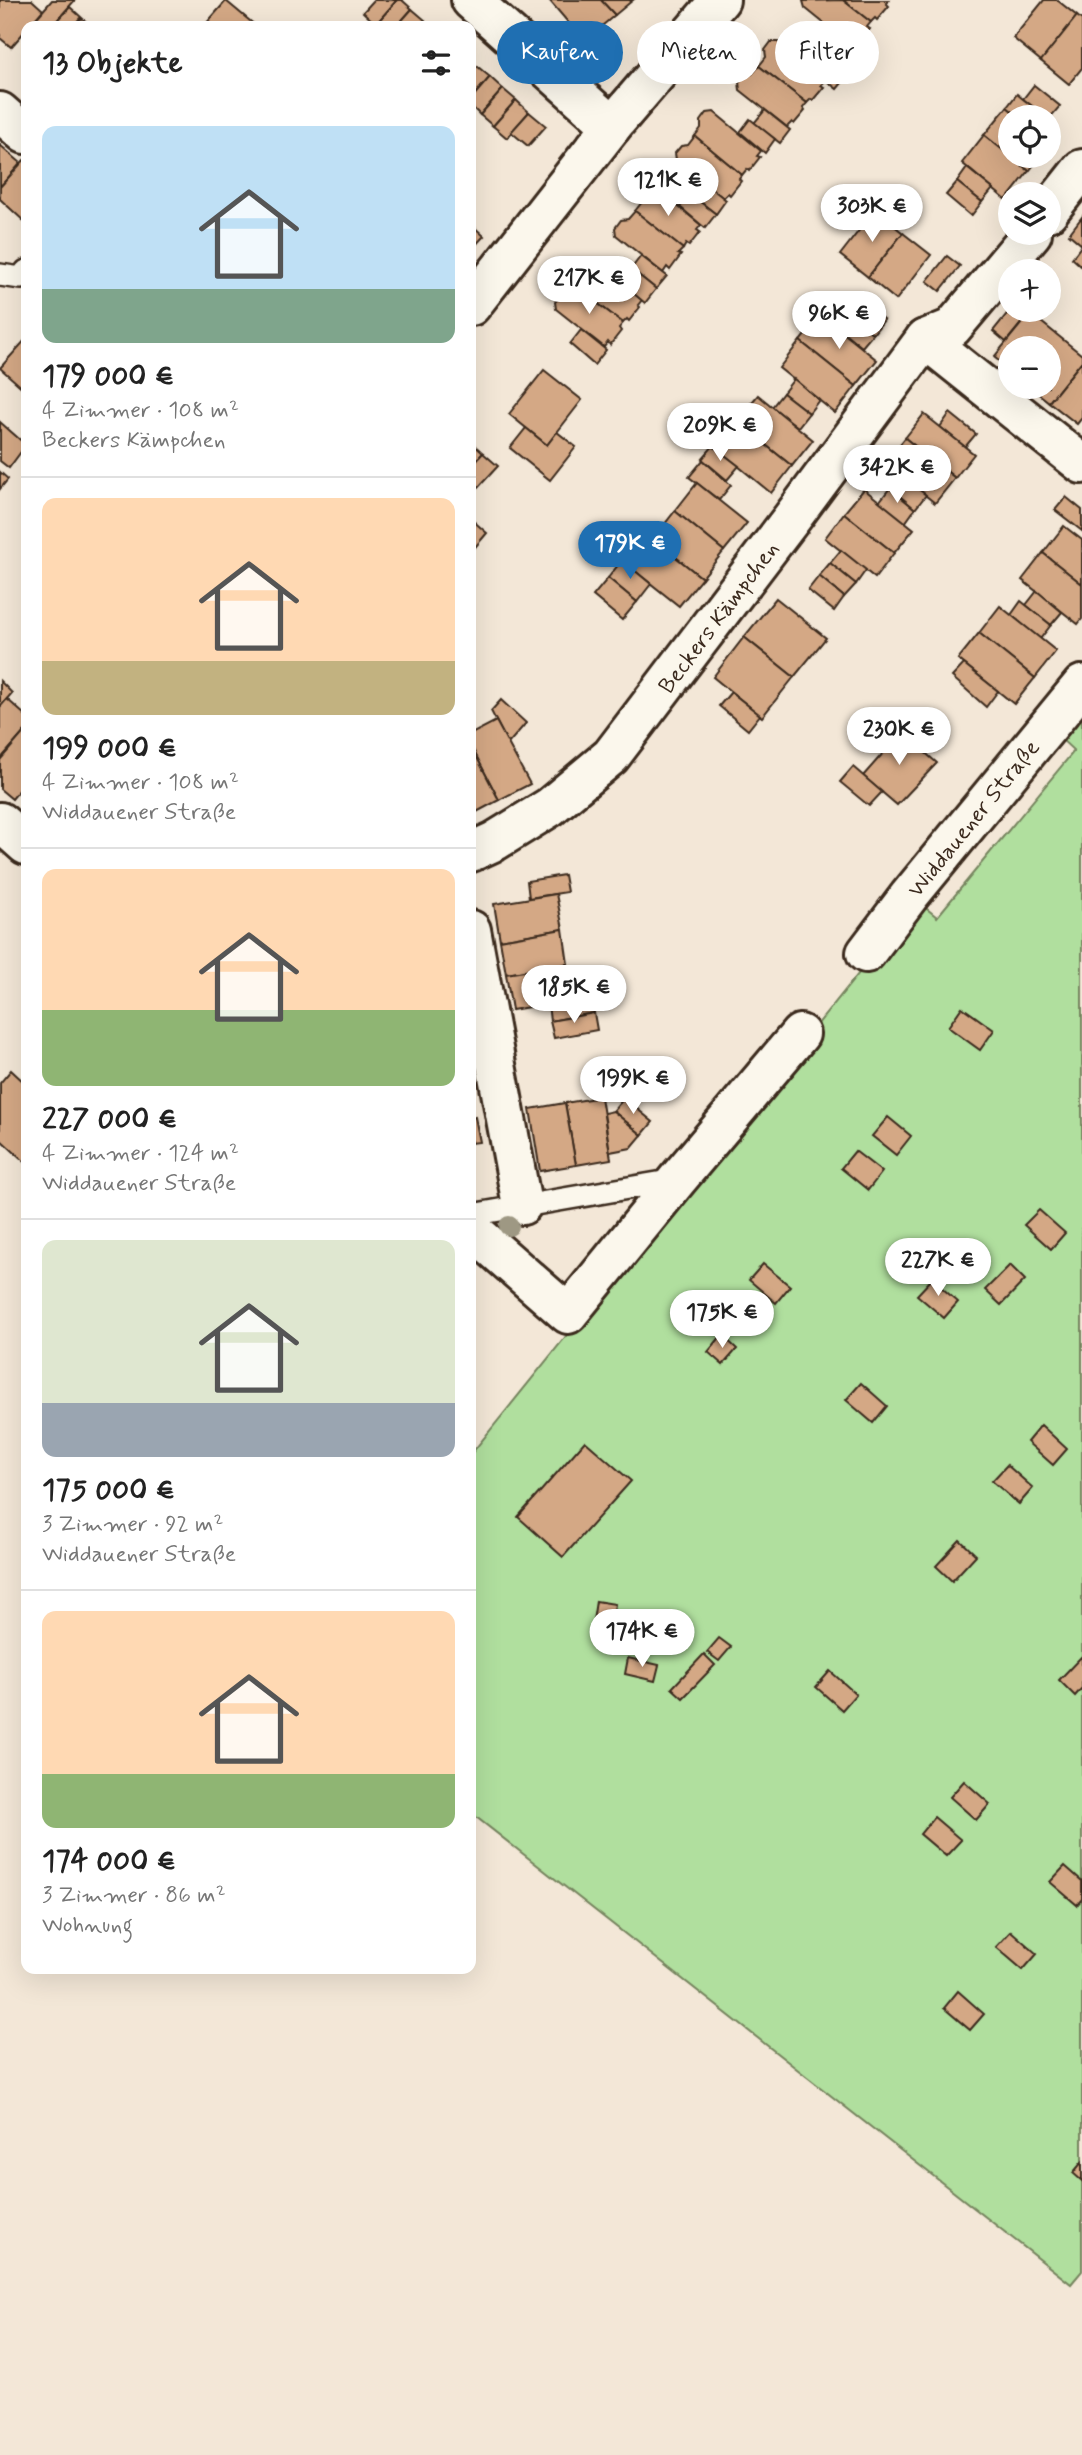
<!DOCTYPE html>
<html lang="de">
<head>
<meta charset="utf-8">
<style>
	body { margin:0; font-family:Mynerve,sans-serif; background:#f6f6f6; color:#222; height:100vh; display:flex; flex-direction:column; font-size:26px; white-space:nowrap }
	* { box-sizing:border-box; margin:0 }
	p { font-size:23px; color:#767676 }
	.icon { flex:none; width:38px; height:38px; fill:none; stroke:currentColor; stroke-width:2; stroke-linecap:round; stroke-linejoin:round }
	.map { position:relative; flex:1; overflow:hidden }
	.drawer { position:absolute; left:21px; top:21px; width:455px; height:1953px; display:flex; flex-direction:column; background:#fff; border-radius:14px; box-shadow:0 7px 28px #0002 }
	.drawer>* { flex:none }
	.hud { position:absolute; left:497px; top:21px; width:480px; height:63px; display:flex; gap:14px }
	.controls { position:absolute; left:998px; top:105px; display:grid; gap:14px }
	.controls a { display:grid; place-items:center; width:63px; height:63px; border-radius:50%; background:#fff; box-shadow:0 7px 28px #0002; font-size:35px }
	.price { position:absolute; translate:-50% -60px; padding:0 16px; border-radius:24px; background:#fff; color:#222; font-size:23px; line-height:46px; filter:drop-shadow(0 2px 4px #0008) }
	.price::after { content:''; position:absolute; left:50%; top:42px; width:21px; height:16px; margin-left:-10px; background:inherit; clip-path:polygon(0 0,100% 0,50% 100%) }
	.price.on { background:#1f6fb2; color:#fff }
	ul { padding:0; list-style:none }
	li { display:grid; align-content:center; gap:14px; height:371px; padding:0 21px }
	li+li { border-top:2px solid #e0e0e0 }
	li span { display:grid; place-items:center; height:217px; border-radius:14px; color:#555 }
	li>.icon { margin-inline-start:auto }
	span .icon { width:126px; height:126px; fill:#fffc; stroke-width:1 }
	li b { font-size:30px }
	h2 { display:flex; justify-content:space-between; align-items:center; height:84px; padding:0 21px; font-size:30px }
	.chip { padding:0 24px; border-radius:32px; background:#fff; box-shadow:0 7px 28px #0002; font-size:24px; line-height:63px }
	.chip.on { background:#1f6fb2; color:#fff }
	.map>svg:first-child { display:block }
</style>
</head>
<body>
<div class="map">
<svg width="1082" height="2455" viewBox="0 0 1082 2455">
	<rect width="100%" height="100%" fill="#f3e7d7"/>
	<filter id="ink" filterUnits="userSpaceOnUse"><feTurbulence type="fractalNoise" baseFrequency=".0143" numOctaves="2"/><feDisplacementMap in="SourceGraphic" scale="14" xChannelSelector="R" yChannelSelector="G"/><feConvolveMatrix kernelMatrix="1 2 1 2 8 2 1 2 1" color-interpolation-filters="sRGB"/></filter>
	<g filter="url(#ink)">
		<!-- green -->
		<path fill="#b0df9e" stroke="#76845e" stroke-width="2" d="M1082,713V2271L1071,2284L471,1813V1454L917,901L937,917L1074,751L1061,739Z"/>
		<!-- building -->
		<g fill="#d4a885" stroke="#3b2a1e" stroke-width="2">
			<path d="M0,0H32L43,10L29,26H26V30L11,47L0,38Z"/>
			<path d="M52,0H75L52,26H40L34,21Z"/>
			<path d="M374,0H397L376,24L363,12Z"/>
			<path d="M397,0H402L412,9L397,26H379L376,24Z"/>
			<path d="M549,0H601L615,15L584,41Z"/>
			<path d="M601,0H633L615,15Z"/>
			<path d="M843,0L871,22L867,27L870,29L859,43L856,41L852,46L805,8L803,1Z"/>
			<path d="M843,0H889L886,3L889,6L877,20L875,18L871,22Z"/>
			<path d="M1044,0H1057L1077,16L1041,61L1013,38Z"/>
			<path d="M226,1L256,26H204Z"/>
			<path d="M70,7L81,17L73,26H53Z"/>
			<path d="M412,9L425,20L420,26H397Z"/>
			<path d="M1077,16L1082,20V68L1069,84L1041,61Z"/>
			<path d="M82,18L91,26H74Z"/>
			<path d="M830,29L855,49L843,64L818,43Z"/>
			<path d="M771,42H778L826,80L821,85L824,87L813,100L811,99L807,103L759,66L766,57L765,50Z"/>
			<path d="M818,43L851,72L837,89L803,62Z"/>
			<path d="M477,66L490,77L471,99V73Z"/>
			<path d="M759,66L807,103L803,108L805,111L794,124L792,122L787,127L740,90L739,82L745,74H752Z"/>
			<path d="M490,77L503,89L480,115L471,106V99Z"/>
			<path d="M1034,85L1060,106L1049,119L1023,99Z"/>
			<path d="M503,89L516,100L493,126L480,115Z"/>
			<path d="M1017,94L1023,99L1046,117H1019L1007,107Z"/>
			<path d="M516,100L529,112L507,138L493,126Z"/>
			<path d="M1007,107L1019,117H1010V156H1041L1029,171L984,135Z"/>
			<path d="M765,110L790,130L780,143L754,123Z"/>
			<path d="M529,112L546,126L528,146L511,132Z"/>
			<path d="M714,112L761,151L757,156L760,157L749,171L747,169L742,175L695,136L701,128V121L707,113Z"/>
			<path d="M750,119L775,139L765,153L740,132Z"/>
			<path d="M984,135L1029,171L1006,200L962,163Z"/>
			<path d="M695,136L742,175L739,179L741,181L730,195L728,193L723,198L676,160L675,153L681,146L688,145Z"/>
			<path d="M0,145L21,163L0,187Z"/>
			<path d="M24,160L26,162V223L0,199V187Z"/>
			<path d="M967,168L993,189L982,202L957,182Z"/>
			<path d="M701,180L726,200L716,214L690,194Z"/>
			<path d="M957,182L982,202L971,216L946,195Z"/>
			<path d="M654,187L701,225L697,230L700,232L689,246L686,244L683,249L635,211L642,202L641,195L647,188Z"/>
			<path d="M690,194L716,214L705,228L680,207Z"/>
			<path d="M875,210L903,233L868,277L840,255Z"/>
			<path d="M635,211L683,249L678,254L681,255L670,270L667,267L663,273L616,235L615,228L621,220L628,219Z"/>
			<path d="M1082,217V245L1069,234Z"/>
			<path d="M471,224L484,236L471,250Z"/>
			<path d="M903,233L931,255L896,300L868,277Z"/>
			<path d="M1082,245V267L1072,258Z"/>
			<path d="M641,256L667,276L656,289L631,269Z"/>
			<path d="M947,256L960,266L940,291L927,281Z"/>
			<path d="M587,262H595L642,300L638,305L640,307L629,321L627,319L623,323L575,286L582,277V270Z"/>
			<path d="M631,269L656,289L645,303L620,282Z"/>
			<path d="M575,286L623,323L619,328L621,331L610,345L608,342L604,347L556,309L555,302L562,294H568Z"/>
			<path d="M858,300L884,320L873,334L847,313Z"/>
			<path d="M1010,310H1019L1027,316L1006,342L993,331Z"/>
			<path d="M847,313L873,334L862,347L836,326Z"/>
			<path d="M1030,313L1082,355V361L1049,402L1030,387H1048V348H1010V370L994,357Z"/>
			<path d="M821,315L877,360L856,386L800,341Z"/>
			<path d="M581,330L606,350L594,365L570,344Z"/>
			<path d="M26,339V391L0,368Z"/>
			<path d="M800,341L856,386L835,413L779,368Z"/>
			<path d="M1082,361V418L1077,424L1049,402Z"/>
			<path d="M544,370L582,400L547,445L509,414Z"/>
			<path d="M794,379L819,400L809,413L783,393Z"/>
			<path d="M783,393L809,413L798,427L772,407Z"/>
			<path d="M758,395L813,440L792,466L736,421Z"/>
			<path d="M950,413L976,434L965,447L940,427Z"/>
			<path d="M924,414L974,454L955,478L905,438Z"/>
			<path d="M736,421L792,466L771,493L715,447Z"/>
			<path d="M0,422L26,445L9,468L0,461Z"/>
			<path d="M526,428L547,445L557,432L576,447L550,480L510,448Z"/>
			<path d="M905,438L955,478L935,503L885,463Z"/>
			<path d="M471,442L483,453L471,466Z"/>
			<path d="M713,446L739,466L727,480L702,459Z"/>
			<path d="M483,453L498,466L476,490L471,485V466Z"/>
			<path d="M703,460L731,485L719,500L689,477Z"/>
			<path d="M0,472L8,479L0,489Z"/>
			<path d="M901,475L926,495L915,509L890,488Z"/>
			<path d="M697,483L747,523L724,551L675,511Z"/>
			<path d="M890,488L915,509L905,523L879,502Z"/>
			<path d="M864,489L914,529L894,553L844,513Z"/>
			<path d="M1066,497L1082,510V531L1055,510Z"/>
			<path d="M675,511L724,551L702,578L653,539Z"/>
			<path d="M844,513L894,553L875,578L825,538Z"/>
			<path d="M471,519L487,533L471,552Z"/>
			<path d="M1064,526L1082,540V584L1043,553Z"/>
			<path d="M653,539L702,578L679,606L630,567Z"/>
			<path d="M841,550L866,570L856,584L830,563Z"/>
			<path d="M1043,553L1082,584V619L1078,624L1022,580Z"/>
			<path d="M622,560L651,584L637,602L608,578Z"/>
			<path d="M830,563L856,584L844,597L819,576Z"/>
			<path d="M819,576L844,597L834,611L808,590Z"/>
			<path d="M608,578L637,602L622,620L593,596Z"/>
			<path d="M1037,591L1062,612L1051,625L1026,605Z"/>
			<path d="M776,598L826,638L794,677L744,637Z"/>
			<path d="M1021,601L1051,625L1040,639L1011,615Z"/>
			<path d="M1000,606L1056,651L1035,678L979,633Z"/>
			<path d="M979,633L1035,678L1014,704L958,659Z"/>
			<path d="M744,637L794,677L762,717L713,677Z"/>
			<path d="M964,664L998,691L986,707L952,677Z"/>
			<path d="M0,681L12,693L0,707Z"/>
			<path d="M731,692L760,715L748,730L719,706Z"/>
			<path d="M7,699L26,716V730L0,760V707Z"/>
			<path d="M501,700L526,723L508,744L491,711Z"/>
			<path d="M496,721L530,784L499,800L471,746V734Z"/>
			<path d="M895,726L937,763L897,805L863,776L885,751L879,746Z"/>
			<path d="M26,730V782L12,799L0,789V760Z"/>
			<path d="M471,746L499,800L471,815Z"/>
			<path d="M853,767L882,792L869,806L840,782Z"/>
			<path d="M564,875L567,892L529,898L527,881Z"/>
			<path d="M556,894L563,929L500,940L494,904Z"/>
			<path d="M563,929L568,964L506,974L500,940Z"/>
			<path d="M568,964L574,999L512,1010L506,974Z"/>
			<path d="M592,996L594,1013L550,1021L548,1004Z"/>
			<path d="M962,1007L994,1030L980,1050L948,1027Z"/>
			<path d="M594,1013L597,1030L554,1038L550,1021Z"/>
			<path d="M11,1070L26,1084V1163L0,1139V1083Z"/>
			<path d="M601,1097L611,1159L576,1165L565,1103Z"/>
			<path d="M624,1098L653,1122L642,1135L613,1111Z"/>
			<path d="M565,1103L576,1165L540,1171L530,1109Z"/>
			<path d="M613,1111L642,1135L631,1148L610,1152L604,1113Z"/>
			<path d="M475,1117L480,1142L471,1143V1118Z"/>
			<path d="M888,1117L911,1136L896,1155L872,1136Z"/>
			<path d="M855,1151L882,1172L868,1190L841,1168Z"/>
			<path d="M1039,1210L1065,1233L1051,1249L1024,1225Z"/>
			<path d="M763,1264L790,1286L776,1303L749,1280Z"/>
			<path d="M1010,1265L1025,1280L1001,1305L985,1290Z"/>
			<path d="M932,1279L958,1302L944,1318L917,1295Z"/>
			<path d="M722,1335L737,1349L723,1365L708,1352Z"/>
			<path d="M861,1383L887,1406L873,1423L846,1400Z"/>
			<path d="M1041,1425L1067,1449L1053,1465L1027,1442Z"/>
			<path d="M585,1441L631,1481L563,1557L518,1517Z"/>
			<path d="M1007,1465L1033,1488L1019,1504L992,1481Z"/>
			<path d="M960,1540L976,1555L952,1581L936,1566Z"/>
			<path d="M596,1601L615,1604L610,1636L591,1634Z"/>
			<path d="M719,1638L731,1647L719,1661L707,1652Z"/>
			<path d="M704,1654L715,1665L683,1698L672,1688Z"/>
			<path d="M1082,1656V1688L1075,1696L1059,1680Z"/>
			<path d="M628,1658L659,1665L655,1681L625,1674Z"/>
			<path d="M830,1671L856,1694L842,1710L816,1687Z"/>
			<path d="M964,1781L990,1804L976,1820L950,1797Z"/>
			<path d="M934,1817L961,1840L946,1856L920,1834Z"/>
			<path d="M1065,1866L1082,1881V1899L1077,1905L1050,1882Z"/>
			<path d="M1011,1931L1037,1954L1023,1970L996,1947Z"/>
			<path d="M958,1991L984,2014L970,2030L944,2008Z"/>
			<path d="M1082,2162V2181L1073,2173Z"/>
		</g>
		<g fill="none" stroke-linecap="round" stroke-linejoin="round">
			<!-- lane casing -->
			<g stroke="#3b2a1e" stroke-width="26">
				<g id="lane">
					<path d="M0,275L21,278L26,271"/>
					<path d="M471,1215L675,1180"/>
				</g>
			</g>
			<!-- street casing -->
			<g stroke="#3b2a1e" stroke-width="44">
				<g id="street">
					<path d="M471,0L612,126"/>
					<path d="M0,112L25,134"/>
					<path d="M1048,212L1082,169"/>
					<path d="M471,306L612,126L720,0"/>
					<path d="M925,339L952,328L1032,233"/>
					<path d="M0,822L26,845"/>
					<path d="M471,852L495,841L550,807L611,756L792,518L925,339L1082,464"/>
					<path d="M471,930L522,1205"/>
					<path d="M866,953L909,896L1082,685"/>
					<path d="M471,1229L568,1314L677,1180L800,1034"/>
				</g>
			</g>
			<!-- lane -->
			<use href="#lane" stroke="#fbf7ec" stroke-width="21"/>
			<!-- street -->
			<use href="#street" stroke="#fbf7ec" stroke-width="38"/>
		</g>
		<!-- trees -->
		<circle fill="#9e9883" cx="509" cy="1226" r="10"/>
	</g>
	<g text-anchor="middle" stroke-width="7" stroke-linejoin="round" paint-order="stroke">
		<!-- street labels -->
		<g font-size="23" fill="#3b2a1e" stroke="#fbf7ec">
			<text transform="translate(718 617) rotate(-53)" y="8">Beckers Kämpchen</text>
			<text transform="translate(973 818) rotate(-51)" y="8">Widdauener Straße</text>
		</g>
	</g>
</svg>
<div class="controls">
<a><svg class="icon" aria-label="locate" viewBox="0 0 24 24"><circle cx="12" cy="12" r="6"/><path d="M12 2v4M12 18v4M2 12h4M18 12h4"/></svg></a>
<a><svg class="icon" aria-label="layers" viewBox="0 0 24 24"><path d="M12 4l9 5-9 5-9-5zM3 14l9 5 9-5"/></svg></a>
<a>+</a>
<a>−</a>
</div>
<b class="price" style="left:668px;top:218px">121K €</b>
<b class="price" style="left:872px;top:244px">303K €</b>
<b class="price" style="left:589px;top:316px">217K €</b>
<b class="price" style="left:839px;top:351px">96K €</b>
<b class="price" style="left:720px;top:463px">209K €</b>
<b class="price" style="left:897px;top:505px">342K €</b>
<b class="price on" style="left:630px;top:581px">179K €</b>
<b class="price" style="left:899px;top:767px">230K €</b>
<b class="price" style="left:574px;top:1025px">185K €</b>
<b class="price" style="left:633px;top:1116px">199K €</b>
<b class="price" style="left:938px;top:1298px">227K €</b>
<b class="price" style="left:722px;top:1350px">175K €</b>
<b class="price" style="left:642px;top:1669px">174K €</b>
<div class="hud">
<a class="chip on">Kaufen</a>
<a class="chip">Mieten</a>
<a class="chip">Filter</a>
</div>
<section class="drawer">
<h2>13 Objekte<svg class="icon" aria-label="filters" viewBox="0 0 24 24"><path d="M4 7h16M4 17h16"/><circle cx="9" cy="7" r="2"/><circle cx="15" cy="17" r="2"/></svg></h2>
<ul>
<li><span style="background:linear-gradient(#bfe0f5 75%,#7fa58c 0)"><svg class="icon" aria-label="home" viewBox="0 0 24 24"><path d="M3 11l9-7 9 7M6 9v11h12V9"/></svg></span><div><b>179 000 €</b><p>4 Zimmer · 108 m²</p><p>Beckers Kämpchen</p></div></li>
<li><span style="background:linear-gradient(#ffd9b3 75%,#c2b280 0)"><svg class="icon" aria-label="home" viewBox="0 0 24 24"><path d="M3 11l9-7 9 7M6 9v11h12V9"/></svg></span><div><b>199 000 €</b><p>4 Zimmer · 108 m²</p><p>Widdauener Straße</p></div></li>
<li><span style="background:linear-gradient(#ffd9b3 65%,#8fb573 0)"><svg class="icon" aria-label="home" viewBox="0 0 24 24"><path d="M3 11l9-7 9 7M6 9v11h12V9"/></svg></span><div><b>227 000 €</b><p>4 Zimmer · 124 m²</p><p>Widdauener Straße</p></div></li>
<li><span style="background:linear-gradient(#dfe7d0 75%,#9aa5b1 0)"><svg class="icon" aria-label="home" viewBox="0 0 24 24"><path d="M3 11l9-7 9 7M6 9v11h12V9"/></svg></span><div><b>175 000 €</b><p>3 Zimmer · 92 m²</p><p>Widdauener Straße</p></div></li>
<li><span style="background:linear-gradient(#ffd9b3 75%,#8fb573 0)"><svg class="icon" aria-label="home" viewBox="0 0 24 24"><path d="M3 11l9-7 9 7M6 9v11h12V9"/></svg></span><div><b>174 000 €</b><p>3 Zimmer · 86 m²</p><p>Wohnung</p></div></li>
</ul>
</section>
</div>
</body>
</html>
